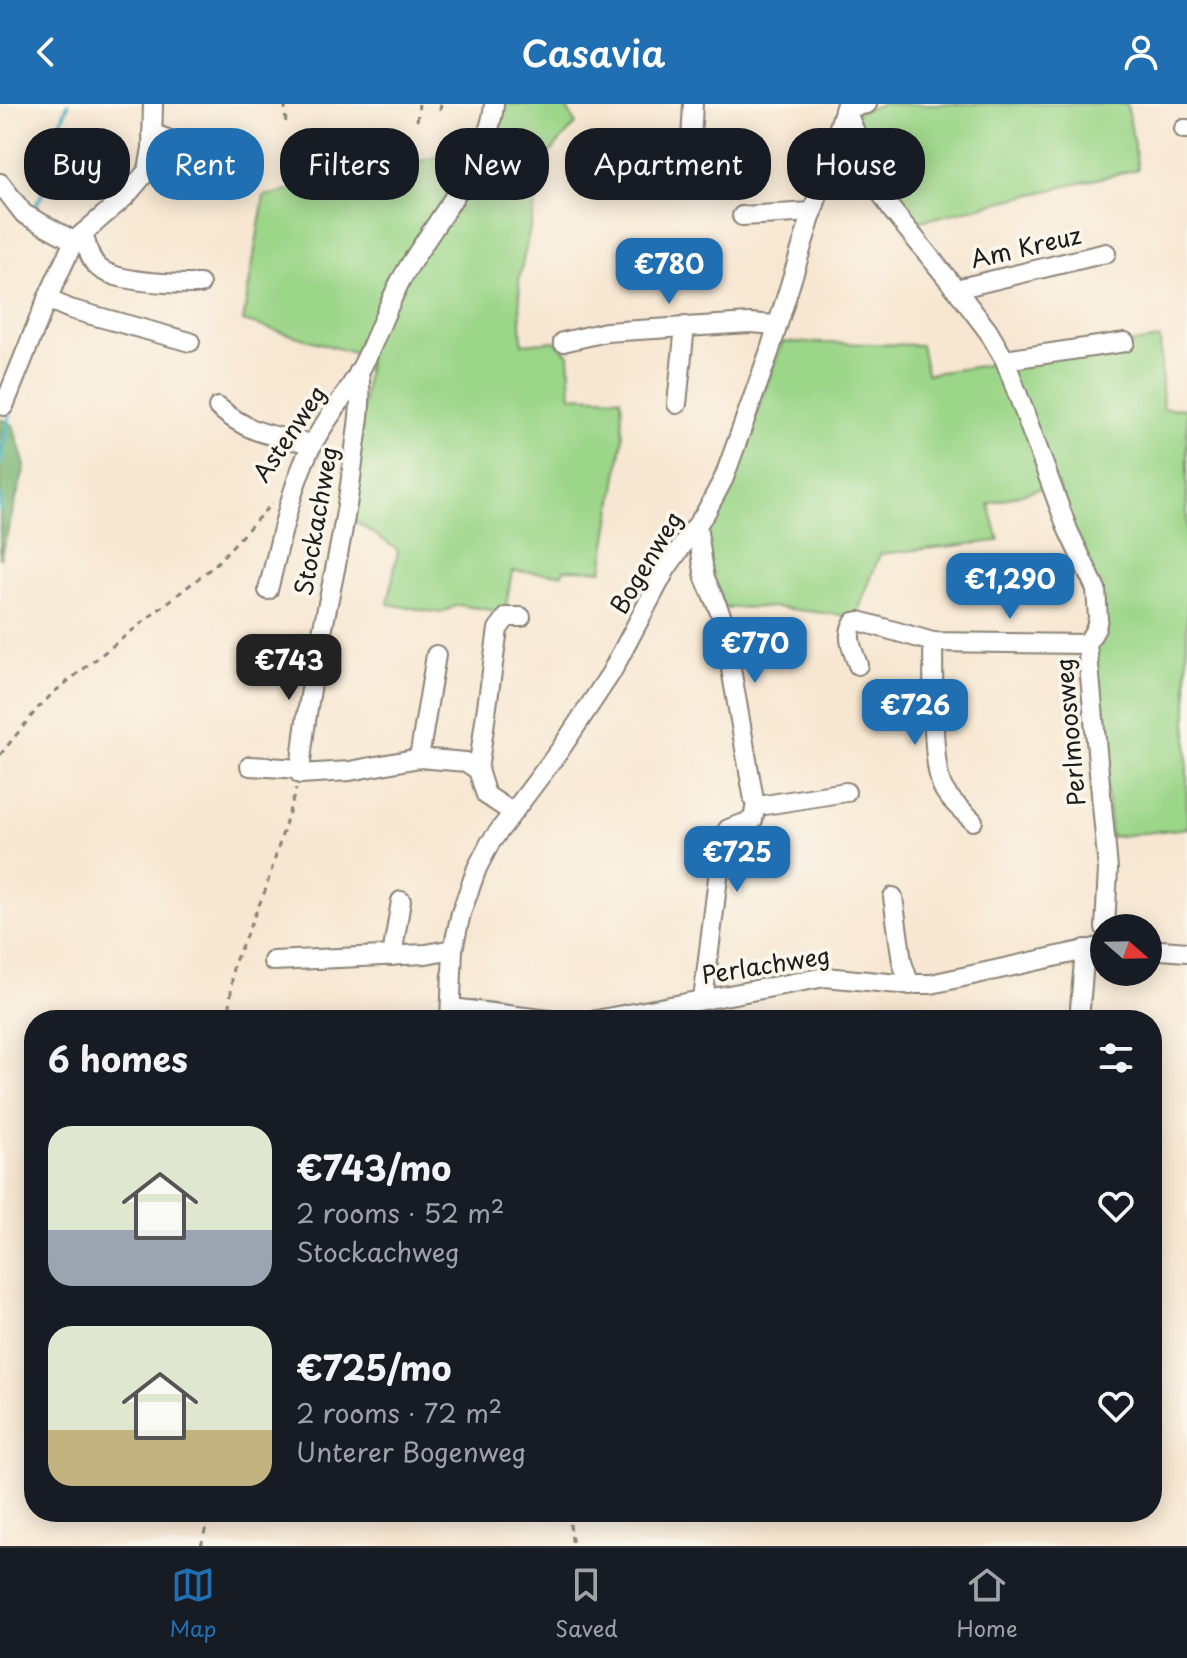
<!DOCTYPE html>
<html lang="en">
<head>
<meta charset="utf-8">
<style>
	body { margin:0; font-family:"Playpen Sans",sans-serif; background:#242831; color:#f1f3f6; height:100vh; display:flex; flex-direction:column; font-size:30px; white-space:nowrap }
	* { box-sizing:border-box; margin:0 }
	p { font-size:26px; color:#9ea1a6 }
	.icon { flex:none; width:44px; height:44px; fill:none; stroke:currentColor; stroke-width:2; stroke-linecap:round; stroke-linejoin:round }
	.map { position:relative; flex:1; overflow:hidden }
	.side { position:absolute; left:24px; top:906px; width:1138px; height:512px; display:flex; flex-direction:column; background:#171b24; border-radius:32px; box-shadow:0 4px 20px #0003 }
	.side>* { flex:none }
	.banner { position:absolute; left:24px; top:24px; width:1140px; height:72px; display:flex; gap:16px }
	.needle { width:52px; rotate:110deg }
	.tools { position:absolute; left:1090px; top:810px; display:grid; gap:16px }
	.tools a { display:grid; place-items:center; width:72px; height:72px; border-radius:50%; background:#171b24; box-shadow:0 4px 20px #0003; font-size:40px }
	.price { position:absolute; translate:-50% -68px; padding:0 18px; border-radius:16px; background:#1f6fb2; color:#fff; font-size:26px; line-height:52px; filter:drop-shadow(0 2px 4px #0008) }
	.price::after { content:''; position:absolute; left:50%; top:48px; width:24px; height:18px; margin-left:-12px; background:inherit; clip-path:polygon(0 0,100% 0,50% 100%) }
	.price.on { background:#222; color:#fff }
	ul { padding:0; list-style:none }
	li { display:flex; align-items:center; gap:24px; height:200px; padding:0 24px }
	li span { display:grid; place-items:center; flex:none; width:224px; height:160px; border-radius:24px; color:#555 }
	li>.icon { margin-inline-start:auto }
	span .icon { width:96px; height:96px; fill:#fffc; stroke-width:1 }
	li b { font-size:34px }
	h2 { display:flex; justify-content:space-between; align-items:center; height:96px; padding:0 24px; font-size:34px }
	.chip { padding:0 28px; border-radius:32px; background:#171b24; box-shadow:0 4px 20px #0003; font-size:28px; line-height:72px }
	.chip.on { background:#1f6fb2; color:#fff }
	header { display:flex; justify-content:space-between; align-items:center; height:104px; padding:0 24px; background:#1f6fb2; color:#fff; font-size:36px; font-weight:600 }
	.menu { display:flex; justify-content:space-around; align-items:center; height:112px; border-top:2px solid #363941; background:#171b24; font-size:22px; color:#9ea1a6 }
	.menu a { display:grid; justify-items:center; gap:4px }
	.menu .on { color:#1f6fb2 }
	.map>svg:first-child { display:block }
</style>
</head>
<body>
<header><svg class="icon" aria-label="back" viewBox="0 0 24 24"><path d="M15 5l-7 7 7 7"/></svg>Casavia<svg class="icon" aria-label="person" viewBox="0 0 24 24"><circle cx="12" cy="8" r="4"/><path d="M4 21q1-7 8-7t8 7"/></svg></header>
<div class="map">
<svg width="1187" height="1442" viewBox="0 0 1187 1442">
	<rect width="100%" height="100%" fill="#fbf7ec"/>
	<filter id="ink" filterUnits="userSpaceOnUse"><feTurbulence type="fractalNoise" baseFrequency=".0125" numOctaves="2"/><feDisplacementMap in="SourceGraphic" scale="16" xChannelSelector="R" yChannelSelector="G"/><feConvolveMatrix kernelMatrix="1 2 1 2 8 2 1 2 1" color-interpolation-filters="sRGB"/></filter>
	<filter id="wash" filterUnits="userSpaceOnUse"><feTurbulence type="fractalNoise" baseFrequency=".006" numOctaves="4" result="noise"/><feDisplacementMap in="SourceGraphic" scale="32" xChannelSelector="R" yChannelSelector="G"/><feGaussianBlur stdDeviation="1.8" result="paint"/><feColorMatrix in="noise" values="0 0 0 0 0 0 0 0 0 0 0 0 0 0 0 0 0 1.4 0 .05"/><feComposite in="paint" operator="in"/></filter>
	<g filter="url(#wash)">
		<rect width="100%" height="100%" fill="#f7e7d2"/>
		<!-- green -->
		<g fill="#9cd689" stroke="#5c7952" stroke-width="2">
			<path d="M499,0H564L576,20L545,54L519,176L522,240L554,237L569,250L571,292L621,294L623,334L602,466L564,465L562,470L512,467L505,508L458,501L440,509L388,500L398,446L352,415L368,253L243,217L264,92L447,51L497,15Z"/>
			<path d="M882,0H1127L1138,65L909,120L885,90L855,9Z"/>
			<path d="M1160,235L1163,304L1187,305V724L1111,733L1093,548L1103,520L1057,379L989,400L999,437L880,450L856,513L773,503L725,504L710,475L705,421L733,375L782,238L921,241L927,270Z"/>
		</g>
		<!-- forest -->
		<path fill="#7db775" stroke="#4c6a48" stroke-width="2" d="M0,315L13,321L25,362L0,455Z"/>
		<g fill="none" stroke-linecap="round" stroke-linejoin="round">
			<!-- stream -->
			<g stroke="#43aec1" stroke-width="4">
				<path d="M32,108L57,64L61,47L58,26L68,0"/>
				<path d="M0,360L11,304"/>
				<path d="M0,392V406"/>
			</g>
		</g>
	</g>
	<g filter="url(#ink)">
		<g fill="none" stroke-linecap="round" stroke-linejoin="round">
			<!-- minor casing -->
			<g stroke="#8a8277" stroke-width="22">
				<g id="minor">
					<path d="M867,0L845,4L881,89L891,105L956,185L988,227L1005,256L1068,426L1096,485L1098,514L1096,524L1087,540L1108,765L1105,824"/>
					<path d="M1184,25H1187"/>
					<path d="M152,29L223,57"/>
					<path d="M584,70H681L688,62L690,54L693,0"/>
					<path d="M0,79L24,110L74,137"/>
					<path d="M742,112L813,108"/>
					<path d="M83,129C87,141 89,156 99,164C117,179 176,180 200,180"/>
					<path d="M956,185L1106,149"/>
					<path d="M47,195L70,205L190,238"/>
					<path d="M563,238L606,228L750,219L777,221"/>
					<path d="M1005,256L1125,238"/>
					<path d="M359,267C363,298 357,328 353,358C341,463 308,564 300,670L350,667L419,654L466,658L478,666L486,691L512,708"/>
					<path d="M677,300L685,222"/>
					<path d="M4,302L47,195L74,137L126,92L148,66L152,44L153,0"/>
					<path d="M218,303C251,331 271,331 312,340"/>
					<path d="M697,422L705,474L722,513L754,696L758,701H765L846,688"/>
					<path d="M268,486C279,444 287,399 304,358C317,326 341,299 358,270C375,240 385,206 401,176C428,126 490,56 494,0"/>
					<path d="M933,538C934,569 930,663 944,686C951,698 964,708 973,717"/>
					<path d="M858,561C853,547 845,532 854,518L859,517L933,538L1087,540"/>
					<path d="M419,654L436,551"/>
					<path d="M250,662L301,665"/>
					<path d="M478,666L498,525L507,513H521"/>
					<path d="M893,793L902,858L910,881"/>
					<path d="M1148,845L1187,848"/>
					<path d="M392,852L401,797"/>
					<path d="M273,857L426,850L453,845"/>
					<path d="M703,896L723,733L728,725L753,716L756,699"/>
					<path d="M452,904L550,916"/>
					<path d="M450,916L453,845L461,809L477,764L490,739L560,646L611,569L666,465L706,408L724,374L769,249L846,0"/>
					<path d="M596,916L825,873L899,880H931L1104,842"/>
					<path d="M1079,916L1085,845"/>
				</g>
			</g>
			<!-- path -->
			<g stroke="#8a8277" stroke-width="3" stroke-dasharray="6 6" stroke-linecap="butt">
				<path d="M285,0L286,24"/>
				<path d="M440,6L441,0"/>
				<path d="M417,17L419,0"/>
				<path d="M0,651L38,604L53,589L214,462L272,399"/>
				<path d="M229,916L233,862L265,787L296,685"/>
				<path d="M568,1408L573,1442"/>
				<path d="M201,1442L210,1408"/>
			</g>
			<!-- minor -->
			<use href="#minor" stroke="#fff" stroke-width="18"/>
		</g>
	</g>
	<g text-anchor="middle" stroke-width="7" stroke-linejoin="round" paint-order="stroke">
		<!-- street labels -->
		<g font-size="24" fill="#1c1c1c" stroke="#fbf7ec">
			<text transform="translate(1026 144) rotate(-13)" y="8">Am Kreuz</text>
			<text transform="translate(290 330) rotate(-56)" y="8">Astenweg</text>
			<text transform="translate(317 417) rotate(-80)" y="8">Stockachweg</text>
			<text transform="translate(647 459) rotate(-59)" y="8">Bogenweg</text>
			<text transform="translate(1071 628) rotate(-95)" y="8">Perlmoosweg</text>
			<text transform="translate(766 862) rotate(-9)" y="8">Perlachweg</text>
		</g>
	</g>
</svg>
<div class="tools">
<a><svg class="needle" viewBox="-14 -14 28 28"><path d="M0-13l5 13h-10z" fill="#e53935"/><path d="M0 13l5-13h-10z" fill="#9ea1a6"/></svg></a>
</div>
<b class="price" style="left:669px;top:202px">€780</b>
<b class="price" style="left:1010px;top:517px">€1,290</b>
<b class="price" style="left:755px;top:581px">€770</b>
<b class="price on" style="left:289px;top:598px">€743</b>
<b class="price" style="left:915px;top:643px">€726</b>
<b class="price" style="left:737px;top:790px">€725</b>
<div class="banner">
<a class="chip">Buy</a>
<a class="chip on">Rent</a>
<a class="chip">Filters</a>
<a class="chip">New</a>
<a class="chip">Apartment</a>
<a class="chip">House</a>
</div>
<section class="side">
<h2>6 homes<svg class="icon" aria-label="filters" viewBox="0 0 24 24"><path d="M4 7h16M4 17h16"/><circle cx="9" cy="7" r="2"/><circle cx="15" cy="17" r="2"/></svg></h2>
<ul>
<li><span style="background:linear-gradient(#dfe7d0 65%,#9aa5b1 0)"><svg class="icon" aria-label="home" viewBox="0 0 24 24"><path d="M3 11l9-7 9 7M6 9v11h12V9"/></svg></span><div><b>€743/mo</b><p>2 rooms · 52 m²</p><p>Stockachweg</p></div><svg class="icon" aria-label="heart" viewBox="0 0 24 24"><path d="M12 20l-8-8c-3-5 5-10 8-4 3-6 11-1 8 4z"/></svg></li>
<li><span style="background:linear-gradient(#dfe7d0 65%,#c2b280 0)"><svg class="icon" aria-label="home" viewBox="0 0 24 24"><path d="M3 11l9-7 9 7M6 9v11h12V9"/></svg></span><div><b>€725/mo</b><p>2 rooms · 72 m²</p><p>Unterer Bogenweg</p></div><svg class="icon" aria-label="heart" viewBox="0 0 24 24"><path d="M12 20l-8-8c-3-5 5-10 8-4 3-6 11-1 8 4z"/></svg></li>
</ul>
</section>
</div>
<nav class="menu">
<a class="on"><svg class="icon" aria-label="map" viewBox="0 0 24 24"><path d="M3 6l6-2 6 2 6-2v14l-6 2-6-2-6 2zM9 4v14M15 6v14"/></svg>Map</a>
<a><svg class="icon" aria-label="saved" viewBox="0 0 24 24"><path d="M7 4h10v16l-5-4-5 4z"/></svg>Saved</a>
<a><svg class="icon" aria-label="home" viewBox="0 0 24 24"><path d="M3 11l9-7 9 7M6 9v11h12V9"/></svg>Home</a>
</nav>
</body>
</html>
